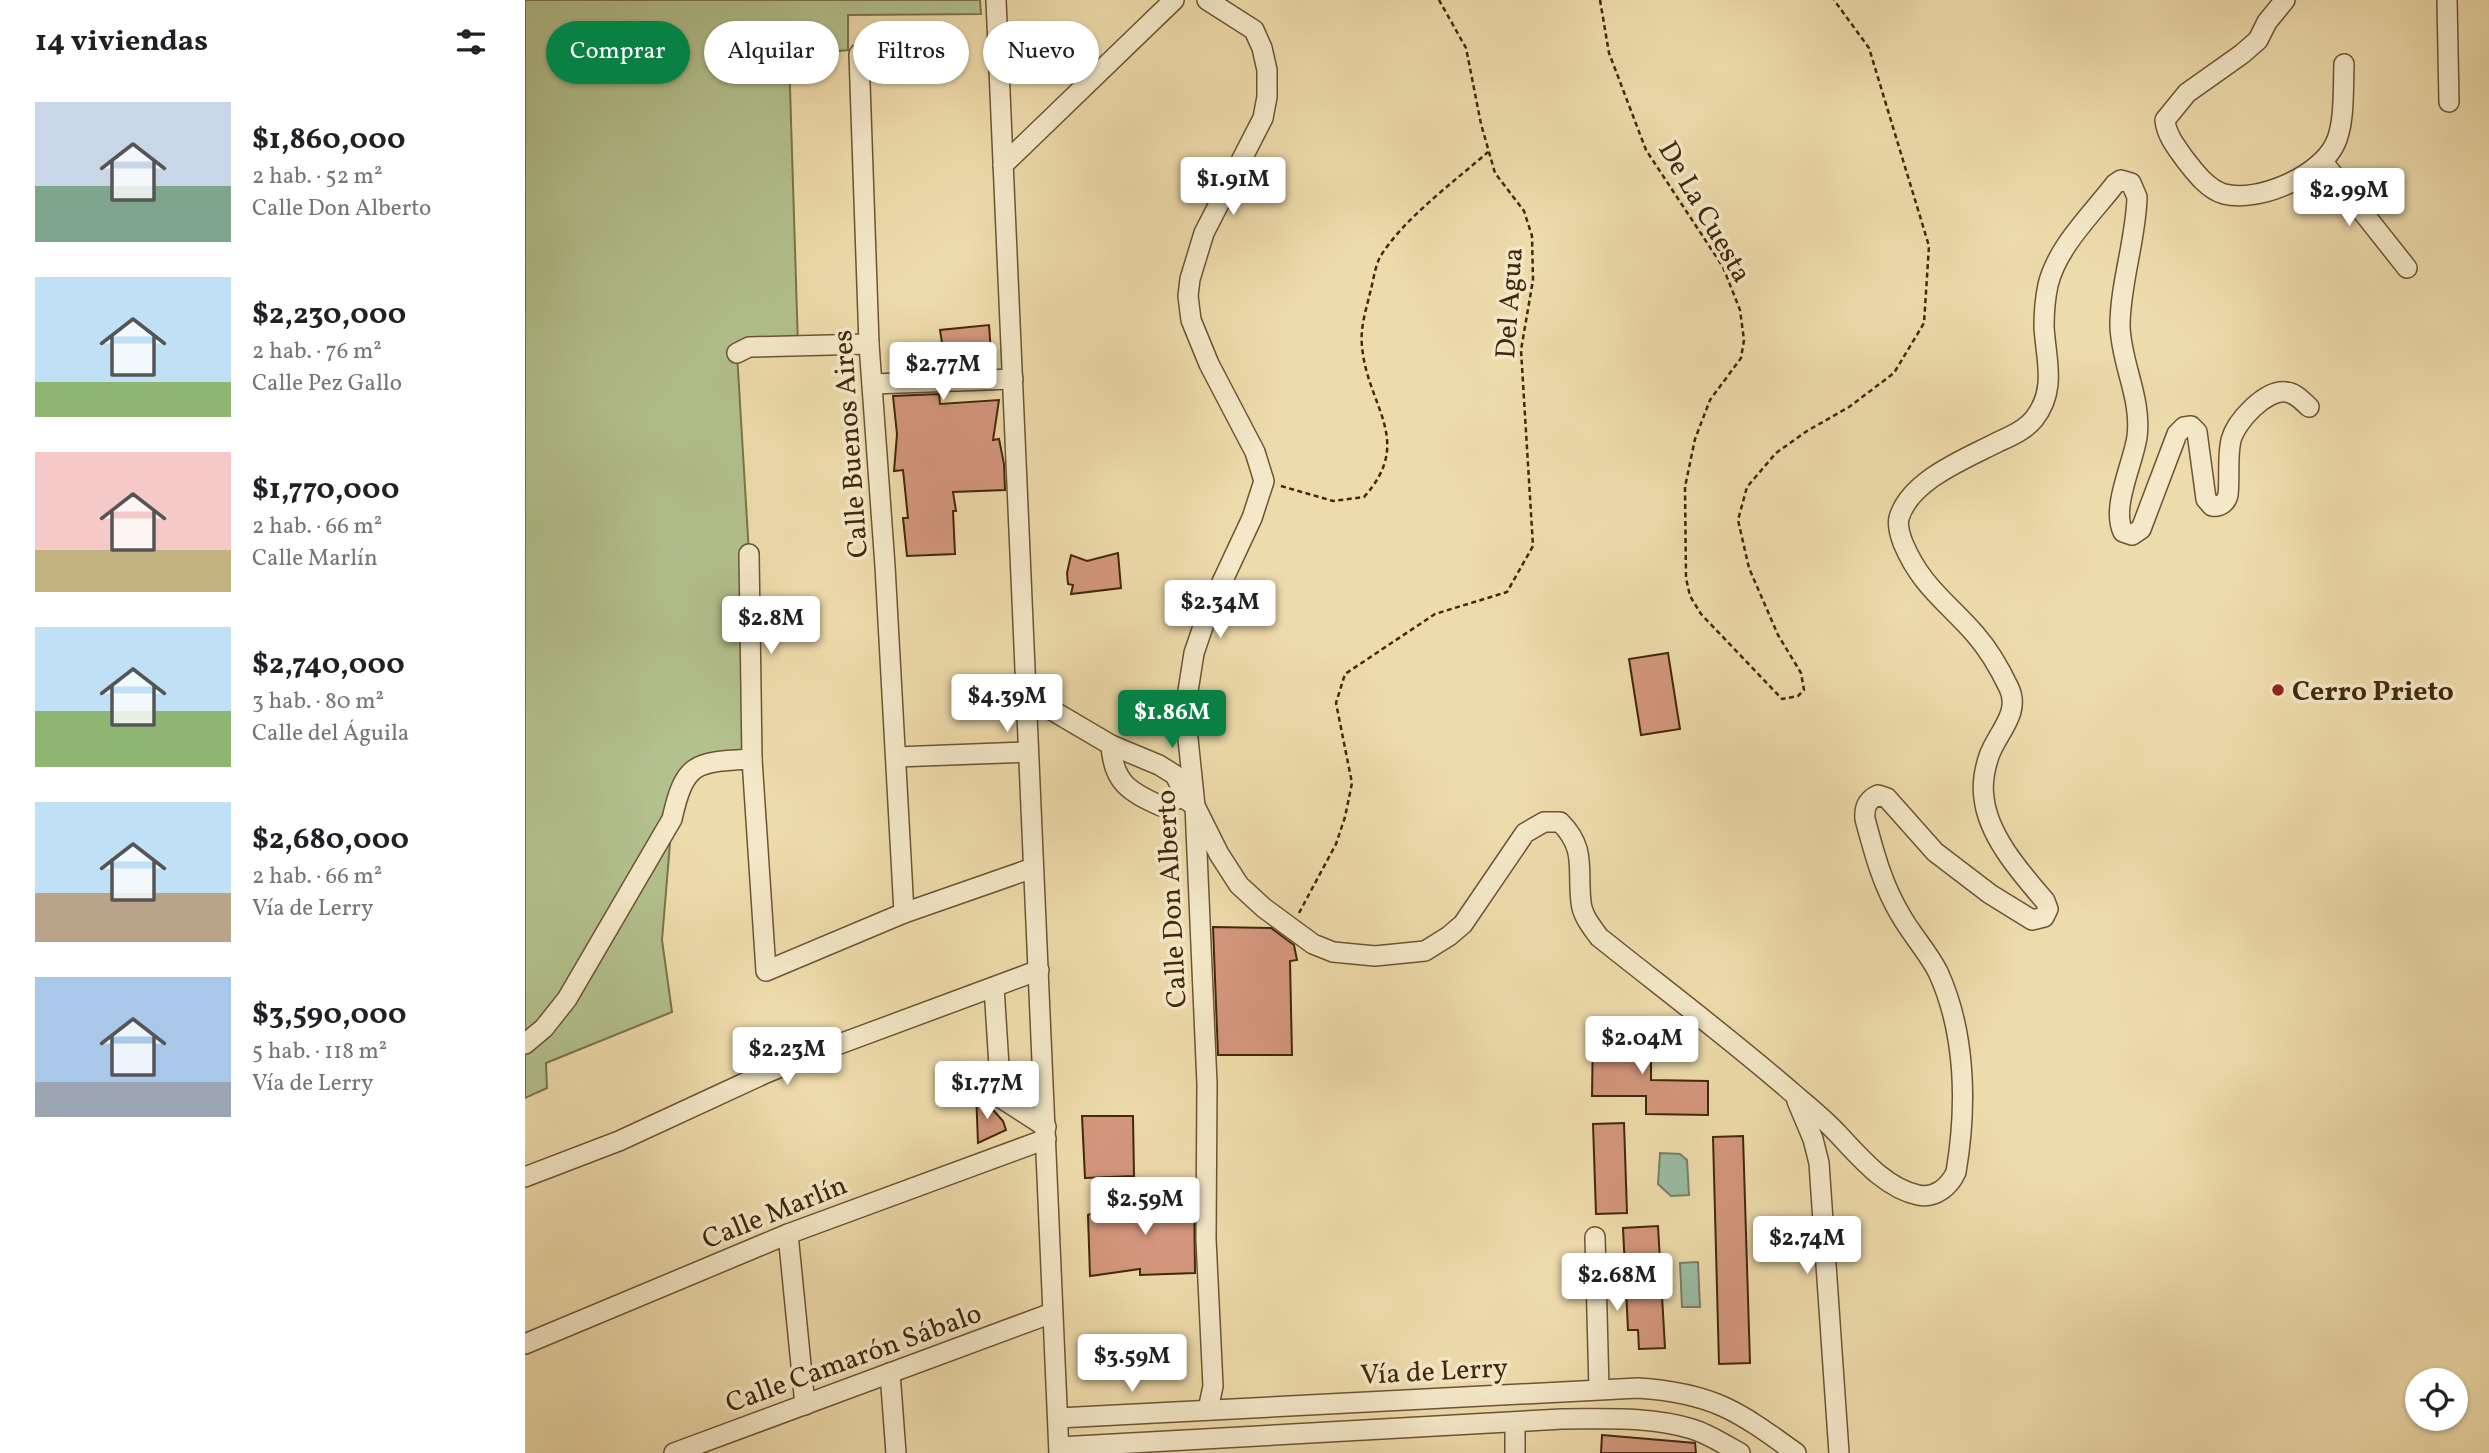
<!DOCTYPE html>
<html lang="es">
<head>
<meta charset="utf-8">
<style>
	body { margin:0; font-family:Vollkorn,serif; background:#f2f2f2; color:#202124; height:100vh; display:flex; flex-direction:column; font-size:26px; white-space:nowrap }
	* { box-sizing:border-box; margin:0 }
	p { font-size:23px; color:#757577 }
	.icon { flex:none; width:38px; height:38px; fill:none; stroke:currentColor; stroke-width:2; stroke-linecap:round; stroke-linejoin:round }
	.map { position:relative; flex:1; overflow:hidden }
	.drawer { display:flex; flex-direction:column; background:#fff; width:525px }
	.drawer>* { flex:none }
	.guide { position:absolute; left:21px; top:21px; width:665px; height:63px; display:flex; gap:14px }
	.controls { position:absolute; left:1880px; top:1368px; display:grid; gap:14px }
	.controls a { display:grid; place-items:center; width:63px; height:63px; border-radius:50%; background:#fff; box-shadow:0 2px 5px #0004; font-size:35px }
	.price { position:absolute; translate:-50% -60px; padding:0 16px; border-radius:7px; background:#fff; color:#222; font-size:23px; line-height:46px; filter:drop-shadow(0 2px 4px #0008) }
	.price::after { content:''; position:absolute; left:50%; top:42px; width:21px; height:16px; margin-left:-10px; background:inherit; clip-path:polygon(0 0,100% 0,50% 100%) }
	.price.current { background:#0b8043; color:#fff }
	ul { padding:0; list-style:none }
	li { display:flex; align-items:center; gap:21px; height:175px; padding:0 35px }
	li span { display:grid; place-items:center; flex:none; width:196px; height:140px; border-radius:0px; color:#555 }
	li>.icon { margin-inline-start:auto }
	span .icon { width:84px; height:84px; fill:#fffc; stroke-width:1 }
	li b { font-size:30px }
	h2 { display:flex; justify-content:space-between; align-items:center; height:84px; padding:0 35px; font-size:30px }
	.pill { padding:0 24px; border-radius:32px; background:#fff; box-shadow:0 2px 5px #0004; font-size:24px; line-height:63px }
	.pill.current { background:#0b8043; color:#fff }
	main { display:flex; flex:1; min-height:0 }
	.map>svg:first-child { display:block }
</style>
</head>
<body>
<main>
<section class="drawer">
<h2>14 viviendas<svg class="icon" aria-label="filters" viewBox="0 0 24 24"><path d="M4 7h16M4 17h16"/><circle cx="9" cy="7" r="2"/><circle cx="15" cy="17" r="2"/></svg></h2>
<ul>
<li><span style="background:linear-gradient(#c9d6e8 60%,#7fa58c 0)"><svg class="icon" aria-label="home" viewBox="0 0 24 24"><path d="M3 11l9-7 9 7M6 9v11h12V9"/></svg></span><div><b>$1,860,000</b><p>2 hab. · 52 m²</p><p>Calle Don Alberto</p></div></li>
<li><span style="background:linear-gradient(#bfe0f5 75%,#8fb573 0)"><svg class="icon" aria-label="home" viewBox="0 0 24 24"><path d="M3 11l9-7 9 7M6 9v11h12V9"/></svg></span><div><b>$2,230,000</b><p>2 hab. · 76 m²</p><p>Calle Pez Gallo</p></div></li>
<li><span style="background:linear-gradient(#f6c9c9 70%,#c2b280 0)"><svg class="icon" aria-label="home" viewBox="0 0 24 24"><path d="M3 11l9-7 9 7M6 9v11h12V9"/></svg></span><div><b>$1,770,000</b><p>2 hab. · 66 m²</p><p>Calle Marlín</p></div></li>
<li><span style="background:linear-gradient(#bfe0f5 60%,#8fb573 0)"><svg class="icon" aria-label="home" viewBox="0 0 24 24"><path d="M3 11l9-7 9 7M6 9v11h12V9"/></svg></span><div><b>$2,740,000</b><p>3 hab. · 80 m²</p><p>Calle del Águila</p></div></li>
<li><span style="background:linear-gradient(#bfe0f5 65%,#b9a48a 0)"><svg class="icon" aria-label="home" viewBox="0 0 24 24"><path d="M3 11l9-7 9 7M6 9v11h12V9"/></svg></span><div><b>$2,680,000</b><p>2 hab. · 66 m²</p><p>Vía de Lerry</p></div></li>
<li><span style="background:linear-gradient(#a9c7e8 75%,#9aa5b1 0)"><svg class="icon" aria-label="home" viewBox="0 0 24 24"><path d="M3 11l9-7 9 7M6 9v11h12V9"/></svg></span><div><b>$3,590,000</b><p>5 hab. · 118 m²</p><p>Vía de Lerry</p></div></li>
</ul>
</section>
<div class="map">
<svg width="1964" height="1453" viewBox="0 0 1964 1453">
	<rect width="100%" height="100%" fill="#eedbab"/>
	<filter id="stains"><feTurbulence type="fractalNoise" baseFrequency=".00286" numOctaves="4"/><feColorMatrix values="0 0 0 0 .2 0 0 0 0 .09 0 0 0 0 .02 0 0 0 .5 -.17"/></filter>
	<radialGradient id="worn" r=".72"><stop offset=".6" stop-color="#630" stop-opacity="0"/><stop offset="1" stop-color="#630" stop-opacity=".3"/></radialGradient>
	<!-- green -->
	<path fill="#b3c18d" stroke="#7a744c" stroke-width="2" d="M0,0H455L456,14L323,15V50L264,56L273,346L212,353L224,554L227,759L180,763L147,819L137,940L147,1012L21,1063L22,1088L0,1098Z"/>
	<!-- water -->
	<g fill="#9abca5" stroke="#778068" stroke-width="2">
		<path d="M1135,1153L1155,1154L1162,1160L1164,1195L1146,1196L1133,1184Z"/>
		<path d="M1173,1262L1175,1307H1157L1155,1263Z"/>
	</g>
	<!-- building -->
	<g fill="#d4977d" stroke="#42270c" stroke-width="2">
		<path d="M464,325L467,367L421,369L415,330Z"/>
		<path d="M414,394L415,404L474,400L468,440L474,439L479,464L480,490L428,492L431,511H428L430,554L382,556L378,518H383L378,470L369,471L372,434L368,396Z"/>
		<path d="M593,553L596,588L546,594L548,585L543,584L542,573L546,555L562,561Z"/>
		<path d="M1143,653L1155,729L1116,735L1104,659Z"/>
		<path d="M688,927L746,928L769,945L772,960L765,961L767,1055H693Z"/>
		<path d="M1068,1033H1126V1080L1183,1081V1115L1121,1114V1096H1067Z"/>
		<path d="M451,1091L478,1121L481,1130L453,1143Z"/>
		<path d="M557,1116H608L609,1176L560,1178Z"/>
		<path d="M1099,1123L1102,1213L1071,1214L1068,1124Z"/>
		<path d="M1218,1136L1225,1363L1194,1364L1188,1137Z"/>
		<path d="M669,1191L670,1273L615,1275V1269L565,1276L563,1215L577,1208L613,1215L612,1194Z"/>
		<path d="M1133,1226L1140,1348L1114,1349L1113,1330H1103L1098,1228Z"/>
		<path d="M1077,1435L1170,1443L1171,1453H1076Z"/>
	</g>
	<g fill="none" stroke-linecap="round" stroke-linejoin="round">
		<!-- minor casing -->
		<g stroke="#6d5434" stroke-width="22">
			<g id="minor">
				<path d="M471,0L534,1453"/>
				<path d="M682,0L729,30L737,48L742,70V97L738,118L679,233L665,279L663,296L666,320L684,364L730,452L739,481L727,518L683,612L669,653L660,710L670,806L682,1084L681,1239L688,1386L683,1410"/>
				<path d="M1760,0L1742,22L1733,40L1717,54L1662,93L1640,120C1641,134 1651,147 1659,158C1669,171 1682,189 1699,194C1733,203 1795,176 1810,144C1820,124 1818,88 1819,64"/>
				<path d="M1922,0L1924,102"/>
				<path d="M334,54L344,344L360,566L379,913"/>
				<path d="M1798,162L1882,268"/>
				<path d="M478,165L649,0"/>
				<path d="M212,353L224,347L344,344"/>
				<path d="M347,384L488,379"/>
				<path d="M224,554L227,759L241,971L379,913L508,868"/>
				<path d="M501,695L586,745L634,765L650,775L656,787L657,797"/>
				<path d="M586,745C588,783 605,792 636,806L657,797"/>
				<path d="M371,757L503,752"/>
				<path d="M657,797L670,806L694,854L714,885L739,908L788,944L808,952L850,956L900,951L924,936L938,924L1000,833L1019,822H1035C1062,849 1052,869 1056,902C1057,915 1066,926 1074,937C1139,989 1207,1040 1270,1095C1284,1107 1300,1120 1313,1134C1335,1157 1360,1188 1393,1195C1410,1199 1425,1186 1431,1172C1442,1107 1441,1033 1413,972C1403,952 1386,934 1375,914C1357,884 1349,852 1340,819C1339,807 1342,800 1353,795L1362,798L1410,852L1465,894L1507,920L1519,917L1523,909L1520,901C1496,873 1463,836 1459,798C1457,785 1460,768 1464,756C1472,733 1496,713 1484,688C1475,669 1464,650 1450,634C1421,601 1396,586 1378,543C1375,535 1372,526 1374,518C1385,480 1442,458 1473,442C1486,436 1500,430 1509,419C1532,390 1521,360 1519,327C1519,314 1520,299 1523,285C1532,247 1567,214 1590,184L1596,180L1606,183L1612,197C1611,240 1595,283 1595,326C1596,364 1617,398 1612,437C1608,464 1586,507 1598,532L1607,535L1616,529L1652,434L1659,427L1666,426L1672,432L1681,499L1687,506C1695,507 1701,503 1703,495C1705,477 1702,458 1706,440C1711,421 1741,389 1761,392C1771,393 1777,401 1784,407"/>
				<path d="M469,987L476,1098L521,1127"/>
				<path d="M0,1044L19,1028L42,999L147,819C160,761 171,762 227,759"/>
				<path d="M1272,1101L1288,1139L1294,1163L1314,1453"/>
				<path d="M0,1177L94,1141L241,1073L293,1052L514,970"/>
				<path d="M263,1234L280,1405"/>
				<path d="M1070,1237L1074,1389"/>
				<path d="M0,1344L263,1234L521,1139"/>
				<path d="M365,1373L371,1453"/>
				<path d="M533,1418L1113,1388C1188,1393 1213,1411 1271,1453"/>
				<path d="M990,1422V1453"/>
				<path d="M534,1447L1037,1419C1080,1419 1126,1416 1167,1429C1184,1434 1200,1445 1215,1453"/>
				<path d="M149,1453L527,1313"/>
			</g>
		</g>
		<!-- path -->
		<g stroke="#42270c" stroke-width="2.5" stroke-dasharray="5 3.5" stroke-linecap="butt">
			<path d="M1075,0L1084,53L1121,150L1198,267L1215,310L1219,340L1216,358L1185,400L1170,439L1160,487L1161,578L1165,596L1176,614L1257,699L1273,696L1279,690L1276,673L1253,635L1224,568L1213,520L1222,487L1251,453L1282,431L1324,407L1369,373L1399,323L1404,246L1344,48L1309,0"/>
			<path d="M756,486L808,501L839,497C890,440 842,407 837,346C835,328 841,310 845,293C848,282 850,267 855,257C878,219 930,181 963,152"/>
			<path d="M774,913L811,844L820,817L827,783L811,703L820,674L910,614L982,592L1008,546L996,350L1008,280L1007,236L999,211L970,173L956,124L941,48L914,0"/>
		</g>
		<!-- minor -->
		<use href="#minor" stroke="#f4e8c8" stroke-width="19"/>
	</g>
	<!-- markers -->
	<circle fill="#8f2418" stroke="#f4e8c8" stroke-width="2.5" cx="1753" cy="690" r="7"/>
	<g text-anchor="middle" stroke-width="7" stroke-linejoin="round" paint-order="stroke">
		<!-- street labels -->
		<g font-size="28" fill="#42270c" stroke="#f4e8c8">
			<text transform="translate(1181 211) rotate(60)" y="10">De La Cuesta</text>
			<text transform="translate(983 303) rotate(-86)" y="10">Del Agua</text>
			<text transform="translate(324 444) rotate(-94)" y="10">Calle Buenos Aires</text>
			<text transform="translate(645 899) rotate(-93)" y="10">Calle Don Alberto</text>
			<text transform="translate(249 1211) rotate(-22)" y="10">Calle Marlín</text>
			<text transform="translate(328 1357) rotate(-20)" y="10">Calle Camarón Sábalo</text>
			<text transform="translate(909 1370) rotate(-3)" y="10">Vía de Lerry</text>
		</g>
		<!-- poi labels -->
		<g font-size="28" font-weight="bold" fill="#42270c" stroke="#f4e8c8" text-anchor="start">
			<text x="1767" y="700">Cerro Prieto</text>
		</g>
	</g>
	<rect width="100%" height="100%" filter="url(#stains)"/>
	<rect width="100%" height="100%" fill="url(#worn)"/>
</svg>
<div class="controls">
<a><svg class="icon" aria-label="locate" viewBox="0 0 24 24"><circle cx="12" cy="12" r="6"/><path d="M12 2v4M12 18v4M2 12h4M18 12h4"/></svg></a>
</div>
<b class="price" style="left:708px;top:217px">$1.91M</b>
<b class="price" style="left:1824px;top:228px">$2.99M</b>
<b class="price" style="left:418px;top:402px">$2.77M</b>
<b class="price" style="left:695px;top:640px">$2.34M</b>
<b class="price" style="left:246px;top:656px">$2.8M</b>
<b class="price" style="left:482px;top:734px">$4.39M</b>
<b class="price current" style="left:647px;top:750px">$1.86M</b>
<b class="price" style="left:1117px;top:1076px">$2.04M</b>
<b class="price" style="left:262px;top:1087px">$2.23M</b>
<b class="price" style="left:462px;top:1121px">$1.77M</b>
<b class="price" style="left:620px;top:1237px">$2.59M</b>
<b class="price" style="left:1282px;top:1276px">$2.74M</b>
<b class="price" style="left:1092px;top:1313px">$2.68M</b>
<b class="price" style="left:607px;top:1394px">$3.59M</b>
<div class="guide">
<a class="pill current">Comprar</a>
<a class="pill">Alquilar</a>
<a class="pill">Filtros</a>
<a class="pill">Nuevo</a>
</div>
</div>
</main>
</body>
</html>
